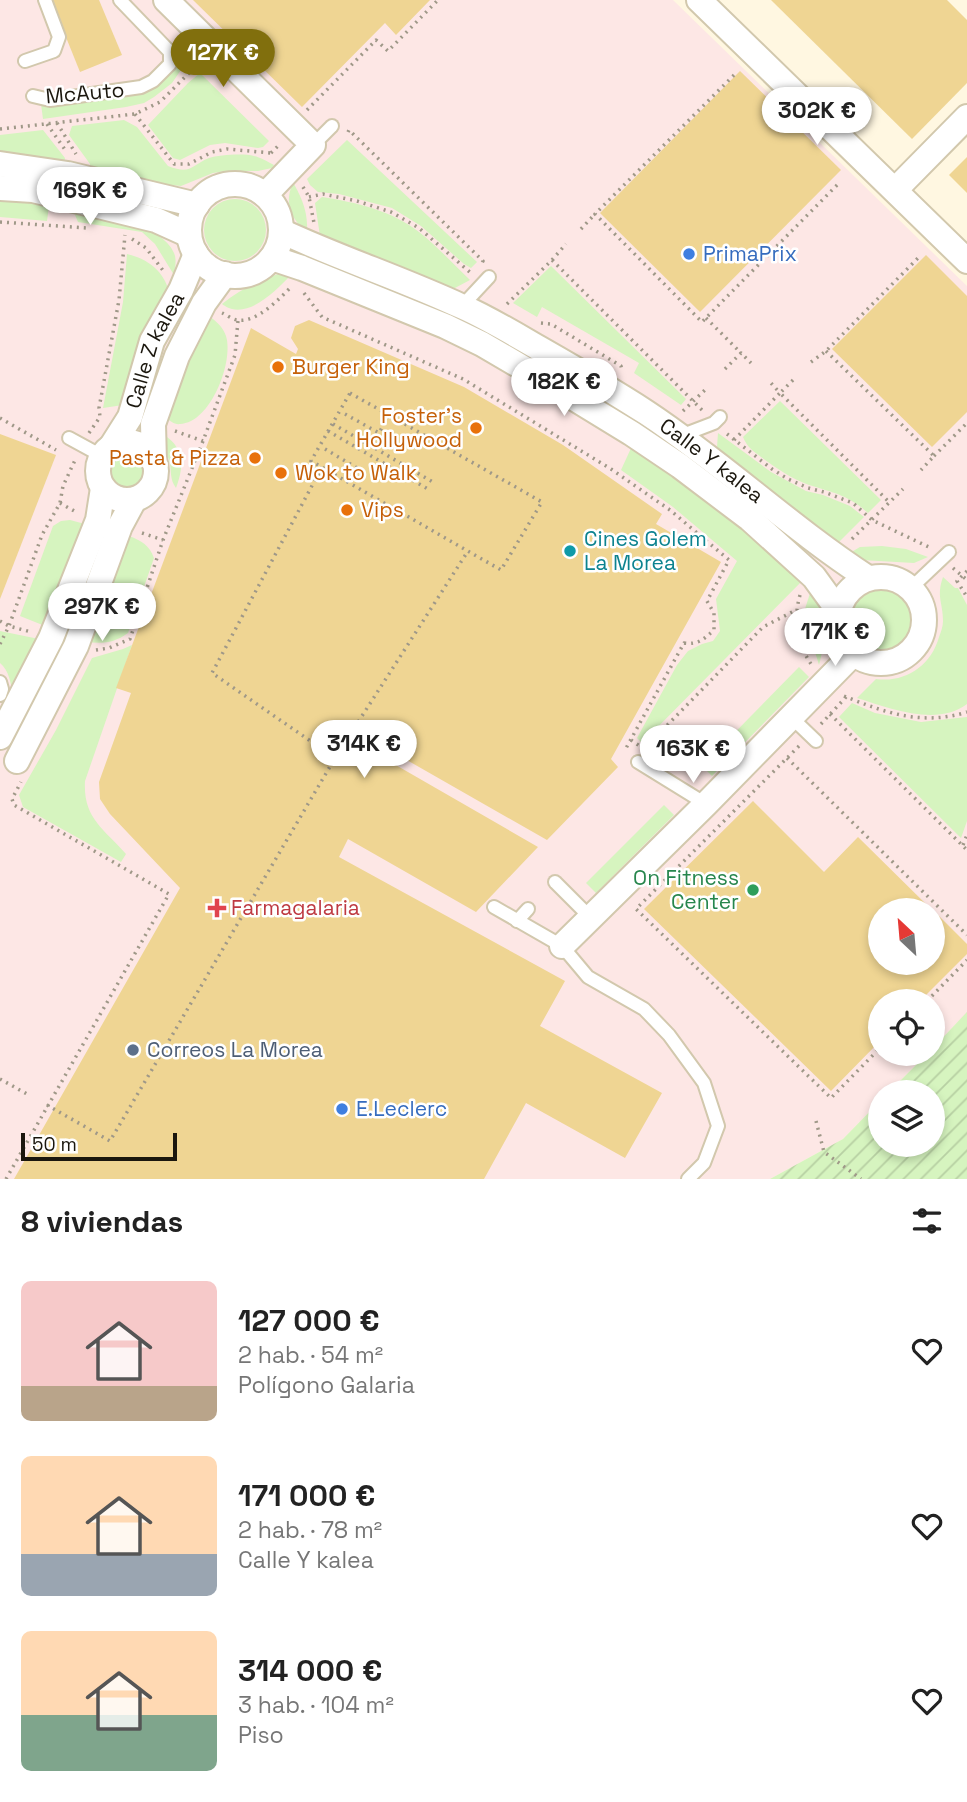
<!DOCTYPE html>
<html lang="es">
<head>
<meta charset="utf-8">
<style>
	body { margin:0; font-family:"Space Grotesk",sans-serif; background:#f6f6f6; color:#222; height:100vh; display:flex; flex-direction:column; font-size:26px; white-space:nowrap }
	* { box-sizing:border-box; margin:0 }
	p { font-size:23px; color:#767676 }
	.icon { flex:none; width:38px; height:38px; fill:none; stroke:currentColor; stroke-width:2; stroke-linecap:round; stroke-linejoin:round }
	.map { position:relative; height:1179px; overflow:hidden }
	.panel { display:flex; flex-direction:column; background:#fff; flex:1 }
	.panel>* { flex:none }
	.needle { width:46px; rotate:334deg }
	.buttons { position:absolute; left:868px; top:898px; display:grid; gap:14px }
	.buttons a { display:grid; place-items:center; width:77px; height:77px; border-radius:50%; background:#fff; box-shadow:0 4px 10px #0003; font-size:35px }
	.scale { position:absolute; left:21px; bottom:18px; width:156px; box-sizing:border-box; padding-left:7px; border:4px solid #1b170e; border-top:0; font-size:19px; line-height:24px; white-space:nowrap; color:#1b170e; -webkit-text-stroke:5px #fff; paint-order:stroke }
	.price { position:absolute; translate:-50% -60px; padding:0 16px; border-radius:24px; background:#fff; color:#222; font-size:23px; line-height:46px; filter:drop-shadow(0 2px 4px #0008) }
	.price::after { content:''; position:absolute; left:50%; top:42px; width:21px; height:16px; margin-left:-10px; background:inherit; clip-path:polygon(0 0,100% 0,50% 100%) }
	.price.active { background:#816f0d; color:#fff }
	ul { padding:0; list-style:none }
	li { display:flex; align-items:center; gap:21px; height:175px; padding:0 21px }
	li span { display:grid; place-items:center; flex:none; width:196px; height:140px; border-radius:10px; color:#555 }
	li>.icon { margin-inline-start:auto }
	span .icon { width:84px; height:84px; fill:#fffc; stroke-width:1 }
	li b { font-size:30px }
	h2 { display:flex; justify-content:space-between; align-items:center; height:84px; padding:0 21px; font-size:30px }
	.map>svg:first-child { display:block }
</style>
</head>
<body>
<div class="map">
<svg width="967" height="1179" viewBox="0 0 967 1179">
	<defs>
		<pattern id="garden-furrows" width="10" height="10" patternUnits="userSpaceOnUse" patternTransform="scale(1.75)"><rect width="10" height="10" fill="#d6f4bf"/><path d="M-1 1l2-2M0 10L10 0M9 11l2-2" fill="none" stroke="#b7d0a3"/></pattern>
	</defs>
	<rect width="100%" height="100%" fill="#fff7e1"/>
	<!-- commercial -->
	<path fill="#fde7e5" fill-rule="evenodd" d="M0,0H673L967,286V1012L933,1048V1001H880V1054H927L889,1092H880V1101L843,1139L770,1179H0ZM880,910H933V962H880Z"/>
	<!-- grass -->
	<g fill="#d6f4bf">
		<path d="M174,43L183,51L185,64L172,83L154,97L144,103L126,107L43,119L41,104L149,90L175,64L177,54Z"/>
		<path d="M200,73L269,141L263,147L258,148L225,143L210,145L180,160L173,158L148,125L188,83Z"/>
		<path d="M124,120L137,127L168,166C191,175 190,166 209,158C219,155 243,153 254,156C260,157 268,162 274,165L272,168L258,171H226L213,173L181,186L149,183L90,169V164L69,135L72,126Z"/>
		<path d="M43,130L65,158L64,164L0,152V135Z"/>
		<path d="M347,140L477,262L471,268L464,264L421,226L392,208L339,194L318,192L310,185L307,179Z"/>
		<path d="M294,184C303,200 308,214 307,232C292,220 284,205 292,185Z"/>
		<path d="M0,197L22,199L49,206L47,221L0,217Z"/>
		<path d="M322,197C355,202 393,211 419,232C437,246 453,264 470,280L453,289L320,236L315,203Z"/>
		<circle cx="235" cy="230" r="31"/>
		<path d="M78,212C105,218 162,224 174,253C177,260 175,268 174,275L155,244L142,232L78,222L75,215Z"/>
		<path d="M127,254C148,259 164,271 169,292L123,405L103,408L123,302Z"/>
		<path d="M551,266L686,399L681,405L634,373L639,363L542,307L537,317L513,303Z"/>
		<path d="M278,274L291,275C277,289 254,314 232,309C230,309 223,305 222,304C239,290 257,281 278,274Z"/>
		<path d="M209,316C216,321 223,327 226,336C234,361 211,423 180,424C175,425 170,421 166,418L186,360Z"/>
		<path d="M780,401L881,500L868,513C848,495 834,493 809,485C792,479 776,468 761,457C753,451 747,447 743,437Z"/>
		<path d="M161,433C184,446 185,465 176,488C169,479 172,470 169,460C166,450 161,443 161,433Z"/>
		<path d="M718,433L771,472L806,491L823,495L850,506L864,517L835,546L721,452L717,447Z"/>
		<path d="M632,446L741,525L804,579L642,743L637,738L677,665L688,651L702,644L713,641L720,631L716,599L737,561L673,507L621,470Z"/>
		<circle cx="126" cy="472" r="19"/>
		<path d="M70,520L85,524L45,626L20,616L53,526L61,521Z"/>
		<path d="M129,536C142,541 149,545 154,558L128,633C114,643 103,644 86,642Z"/>
		<path d="M882,546L906,549L928,557L914,563L861,560L848,554L860,547Z"/>
		<path d="M943,577L955,588H958L967,605V704C937,727 889,708 857,698L876,679C905,683 931,666 939,637C941,632 943,626 943,621C943,602 936,597 943,577Z"/>
		<path d="M811,590C828,619 827,633 819,665L808,629L805,609Z"/>
		<circle cx="882" cy="621" r="31"/>
		<path d="M0,631L39,639L13,695C11,684 9,670 0,663Z"/>
		<path d="M132,645L85,781C83,818 103,828 126,854L121,862L23,807L19,795L56,730L92,658L123,649Z"/>
		<path d="M799,667L809,677L712,776L702,766Z"/>
		<path d="M852,703L875,713L921,722L967,717V821L961,838L839,717Z"/>
		<path d="M664,805L674,815L596,893L586,883Z"/>
	</g>
	<!-- garden -->
	<path fill="url(#garden-furrows)" d="M967,1012V1179H770L843,1139L880,1101V1144H933V1092H889L927,1054H933V1048Z"/>
	<!-- building -->
	<g fill="#efd593">
		<path d="M51,0H99L122,55L80,72Z"/>
		<path d="M193,0H430L396,35L385,23L302,107Z"/>
		<path d="M771,0H947L967,20V83L912,139Z"/>
		<path d="M740,71L841,170L700,312L600,213Z"/>
		<path d="M967,157V193L949,175Z"/>
		<path d="M926,255L967,296V412L932,447L832,349Z"/>
		<path d="M309,320L464,387L563,445L662,514L656,524L721,562L611,759L618,767L547,840L398,755L394,764L538,847L476,912L348,839L339,857L565,981L540,1026L662,1093L625,1158L526,1103L484,1179H14L180,888L110,814L100,799L99,782L131,693L116,688L251,328L296,354L298,349L291,338L295,326Z"/>
		<path d="M0,434L56,455L0,599Z"/>
		<path d="M753,801L824,872L858,837L932,910H880V962H933V910L967,944V954L920,1001H880V1041L831,1091L644,909Z"/>
	</g>
	<g fill="none" stroke-linecap="round" stroke-linejoin="round">
		<!-- lane casing -->
		<g stroke="#d2c8ad" stroke-width="16">
			<g id="lane">
				<path d="M25,61L54,51L59,37L45,0"/>
				<path d="M33,96L50,100L141,87L153,81L170,64V52L120,0"/>
				<path d="M313,145L332,126"/>
				<path d="M462,306L489,277"/>
				<path d="M680,436L714,423L720,417"/>
				<path d="M69,438L102,456"/>
				<path d="M911,588L949,552"/>
				<path d="M0,682L2,689L0,695"/>
				<path d="M791,717L816,741"/>
				<path d="M638,762L706,804"/>
				<path d="M555,882L591,918"/>
				<path d="M494,907L562,946L588,977L644,1009L669,1035L704,1083L718,1126L704,1163L688,1179"/>
				<path d="M517,921L528,909"/>
			</g>
		</g>
		<!-- street casing -->
		<g stroke="#d2c8ad" stroke-width="28">
			<g id="street">
				<path d="M166,0L313,145L265,195"/>
				<path d="M699,0L967,261"/>
				<path d="M0,164L68,174L197,205"/>
				<circle cx="235" cy="230" r="46"/>
				<path d="M0,188L33,190L156,220L187,234"/>
				<path d="M895,190L967,117"/>
				<path id="s1" d="M281,231C341,259 403,279 463,307C490,319 516,335 542,350C577,370 613,391 647,413C724,464 791,528 868,578"/>
				<path d="M272,258L302,268L445,326L482,344L554,386L631,433L680,466L750,519L814,577L838,610"/>
				<circle cx="127" cy="471" r="29"/>
				<path id="s2" d="M111,447L130,417L152,341L181,290L196,254"/>
				<path d="M154,462L153,424L177,356L204,303L225,274"/>
				<circle cx="881" cy="620" r="43"/>
				<path d="M0,737L51,638L98,520L103,488"/>
				<path d="M17,761L76,646L120,526L134,500"/>
				<path d="M562,946L706,804L853,654"/>
			</g>
		</g>
		<!-- path -->
		<g stroke="#9f9888" stroke-width="3.5" stroke-dasharray="2 5" stroke-linecap="butt">
			<path d="M734,75L595,214L702,322L840,182"/>
			<path d="M307,110L376,40L388,51L438,0"/>
			<path d="M135,114L174,164H189L212,152L227,149L271,153L272,154"/>
			<path d="M57,123L76,154"/>
			<path d="M47,124L66,151"/>
			<path d="M0,129L135,114L160,102L199,63"/>
			<path d="M348,132L349,130L483,261L482,263"/>
			<path d="M271,153L279,145"/>
			<path d="M303,187L309,197L314,223"/>
			<path d="M309,197L323,194L357,201L391,212L419,228L472,274"/>
			<path d="M0,222L87,228"/>
			<path d="M581,229L595,214"/>
			<path d="M132,239L146,248L165,273"/>
			<path d="M552,260L566,244"/>
			<path d="M304,293L322,317L463,379L611,469L670,510L729,560L707,601L714,613V630C704,639 698,645 684,643L625,750"/>
			<path d="M507,304L552,260L702,410"/>
			<path d="M222,313C227,315 233,320 238,320C257,323 280,298 292,286"/>
			<path d="M706,318L741,353"/>
			<path d="M541,323L551,324L621,366L622,371"/>
			<path d="M826,351L934,456L921,470"/>
			<path d="M811,362L826,351L920,256"/>
			<path d="M725,369L741,353L751,363"/>
			<path d="M793,380L780,393L889,502"/>
			<path d="M350,393L542,502L501,570L311,461Z"/>
			<path d="M683,411L707,388"/>
			<path d="M345,414L379,433L389,415"/>
			<path d="M0,418L56,450"/>
			<path d="M333,424L433,482"/>
			<path d="M175,431L203,441"/>
			<path d="M328,431L428,489"/>
			<path d="M89,433L100,417L99,408L119,300L125,235"/>
			<path d="M727,434L772,469L788,479L808,488L824,492L853,503L872,520L931,548"/>
			<path d="M734,440L780,393L770,382"/>
			<path d="M325,449L357,468L348,482"/>
			<path d="M934,456L967,423"/>
			<path d="M322,467L212,673L335,758"/>
			<path d="M60,503L76,512"/>
			<path d="M142,533L163,540"/>
			<path d="M852,539L903,489"/>
			<path d="M953,568L967,580"/>
			<path d="M967,571L957,581L967,597"/>
			<path d="M800,595C793,620 797,643 811,664"/>
			<path d="M0,621L9,626L31,632"/>
			<path d="M0,644L9,626L42,535L60,503L63,486L76,458"/>
			<path d="M96,650L109,648L130,639L163,540L203,441L235,355L238,320"/>
			<path d="M844,696C886,713 922,726 967,712"/>
			<path d="M830,714L967,850"/>
			<path d="M821,724L847,696"/>
			<path d="M631,740L644,749L763,627L796,610"/>
			<path d="M799,746L636,909L831,1098L880,1048"/>
			<path d="M787,758L967,935"/>
			<path d="M963,845L967,835"/>
			<path d="M927,1001L967,960"/>
			<path d="M0,1079L27,1094"/>
			<path d="M47,1105L110,1141L335,758L468,551"/>
			<path d="M816,1121L824,1152L861,1179"/>
			<path d="M6,1179L169,894L14,805L12,799L21,782"/>
		</g>
		<!-- lane -->
		<use href="#lane" stroke="#fff" stroke-width="12"/>
		<!-- street -->
		<use href="#street" stroke="#fff" stroke-width="24"/>
	</g>
	<!-- markers -->
	<g fill="#3f7fe0" stroke="#fff" stroke-width="2.5">
		<circle cx="689" cy="254" r="7"/>
		<circle cx="342" cy="1109" r="7"/>
	</g>
	<g fill="#e8710a" stroke="#fff" stroke-width="2.5">
		<circle cx="278" cy="367" r="7"/>
		<circle cx="476" cy="428" r="7"/>
		<circle cx="255" cy="458" r="7"/>
		<circle cx="281" cy="473" r="7"/>
		<circle cx="347" cy="510" r="7"/>
	</g>
	<circle fill="#0f9aa8" stroke="#fff" stroke-width="2.5" cx="570" cy="551" r="7"/>
	<circle fill="#2e9e5b" stroke="#fff" stroke-width="2.5" cx="753" cy="890" r="7"/>
	<path fill="#e0444e" stroke="#fff" stroke-width="2.5" d="M213.5 897.5h7v7h7v7h-7v7h-7v-7h-7v-7h7z"/>
	<circle fill="#5c6f8a" stroke="#fff" stroke-width="2.5" cx="133" cy="1050" r="7"/>
	<g text-anchor="middle" stroke-width="5" stroke-linejoin="round" paint-order="stroke">
		<!-- street labels -->
		<g font-size="21" fill="#1b170e" stroke="#fff">
			<text transform="translate(85 93) rotate(-5)" y="7">McAuto</text>
			<text dy="7" stroke="none"><textPath href="#s2" startOffset="107">Calle Z kalea</textPath></text>
			<text dy="7" stroke="none"><textPath href="#s1" startOffset="490">Calle Y kalea</textPath></text>
		</g>
		<!-- shop labels -->
		<g font-size="21" fill="#366cbe" stroke="#fff" text-anchor="start">
			<text x="703" y="261">PrimaPrix</text>
			<text x="356" y="1116">E.Leclerc</text>
		</g>
		<!-- food labels -->
		<g font-size="21" fill="#c56008" stroke="#fff" text-anchor="start">
			<text x="292" y="374">Burger King</text>
			<text x="462" y="423" text-anchor="end">Foster's<tspan x="462" dy="24">Hollywood</tspan></text>
			<text x="241" y="465" text-anchor="end">Pasta &amp; Pizza</text>
			<text x="295" y="480">Wok to Walk</text>
			<text x="361" y="517">Vips</text>
		</g>
		<!-- culture labels -->
		<g font-size="21" fill="#0d838f" stroke="#fff" text-anchor="start">
			<text x="584" y="546">Cines Golem<tspan x="584" dy="24">La Morea</tspan></text>
		</g>
		<!-- leisure labels -->
		<g font-size="21" fill="#27864d" stroke="#fff" text-anchor="end">
			<text x="739" y="885">On Fitness<tspan x="739" dy="24">Center</tspan></text>
		</g>
		<!-- health labels -->
		<g font-size="21" fill="#be3a42" stroke="#fff" text-anchor="start">
			<text x="231" y="915">Farmagalaria</text>
		</g>
		<!-- service labels -->
		<g font-size="21" fill="#4e5e75" stroke="#fff" text-anchor="start">
			<text x="147" y="1057">Correos La Morea</text>
		</g>
	</g>
</svg>
<div class="buttons">
<a><svg class="needle" viewBox="-14 -14 28 28"><path d="M0-13l5 13h-10z" fill="#e53935"/><path d="M0 13l5-13h-10z" fill="#767676"/></svg></a>
<a><svg class="icon" aria-label="locate" viewBox="0 0 24 24"><circle cx="12" cy="12" r="6"/><path d="M12 2v4M12 18v4M2 12h4M18 12h4"/></svg></a>
<a><svg class="icon" aria-label="layers" viewBox="0 0 24 24"><path d="M12 4l9 5-9 5-9-5zM3 14l9 5 9-5"/></svg></a>
</div>
<div class="scale">50 m</div>
<b class="price active" style="left:223px;top:89px">127K €</b>
<b class="price" style="left:817px;top:147px">302K €</b>
<b class="price" style="left:90px;top:227px">169K €</b>
<b class="price" style="left:564px;top:418px">182K €</b>
<b class="price" style="left:102px;top:643px">297K €</b>
<b class="price" style="left:835px;top:668px">171K €</b>
<b class="price" style="left:364px;top:780px">314K €</b>
<b class="price" style="left:693px;top:785px">163K €</b>
</div>
<section class="panel">
<h2>8 viviendas<svg class="icon" aria-label="filters" viewBox="0 0 24 24"><path d="M4 7h16M4 17h16"/><circle cx="9" cy="7" r="2"/><circle cx="15" cy="17" r="2"/></svg></h2>
<ul>
<li><span style="background:linear-gradient(#f6c9c9 75%,#b9a48a 0)"><svg class="icon" aria-label="home" viewBox="0 0 24 24"><path d="M3 11l9-7 9 7M6 9v11h12V9"/></svg></span><div><b>127 000 €</b><p>2 hab. · 54 m²</p><p>Polígono Galaria</p></div><svg class="icon" aria-label="heart" viewBox="0 0 24 24"><path d="M12 20l-8-8c-3-5 5-10 8-4 3-6 11-1 8 4z"/></svg></li>
<li><span style="background:linear-gradient(#ffd9b3 70%,#9aa5b1 0)"><svg class="icon" aria-label="home" viewBox="0 0 24 24"><path d="M3 11l9-7 9 7M6 9v11h12V9"/></svg></span><div><b>171 000 €</b><p>2 hab. · 78 m²</p><p>Calle Y kalea</p></div><svg class="icon" aria-label="heart" viewBox="0 0 24 24"><path d="M12 20l-8-8c-3-5 5-10 8-4 3-6 11-1 8 4z"/></svg></li>
<li><span style="background:linear-gradient(#ffd9b3 60%,#7fa58c 0)"><svg class="icon" aria-label="home" viewBox="0 0 24 24"><path d="M3 11l9-7 9 7M6 9v11h12V9"/></svg></span><div><b>314 000 €</b><p>3 hab. · 104 m²</p><p>Piso</p></div><svg class="icon" aria-label="heart" viewBox="0 0 24 24"><path d="M12 20l-8-8c-3-5 5-10 8-4 3-6 11-1 8 4z"/></svg></li>
</ul>
</section>
</body>
</html>
